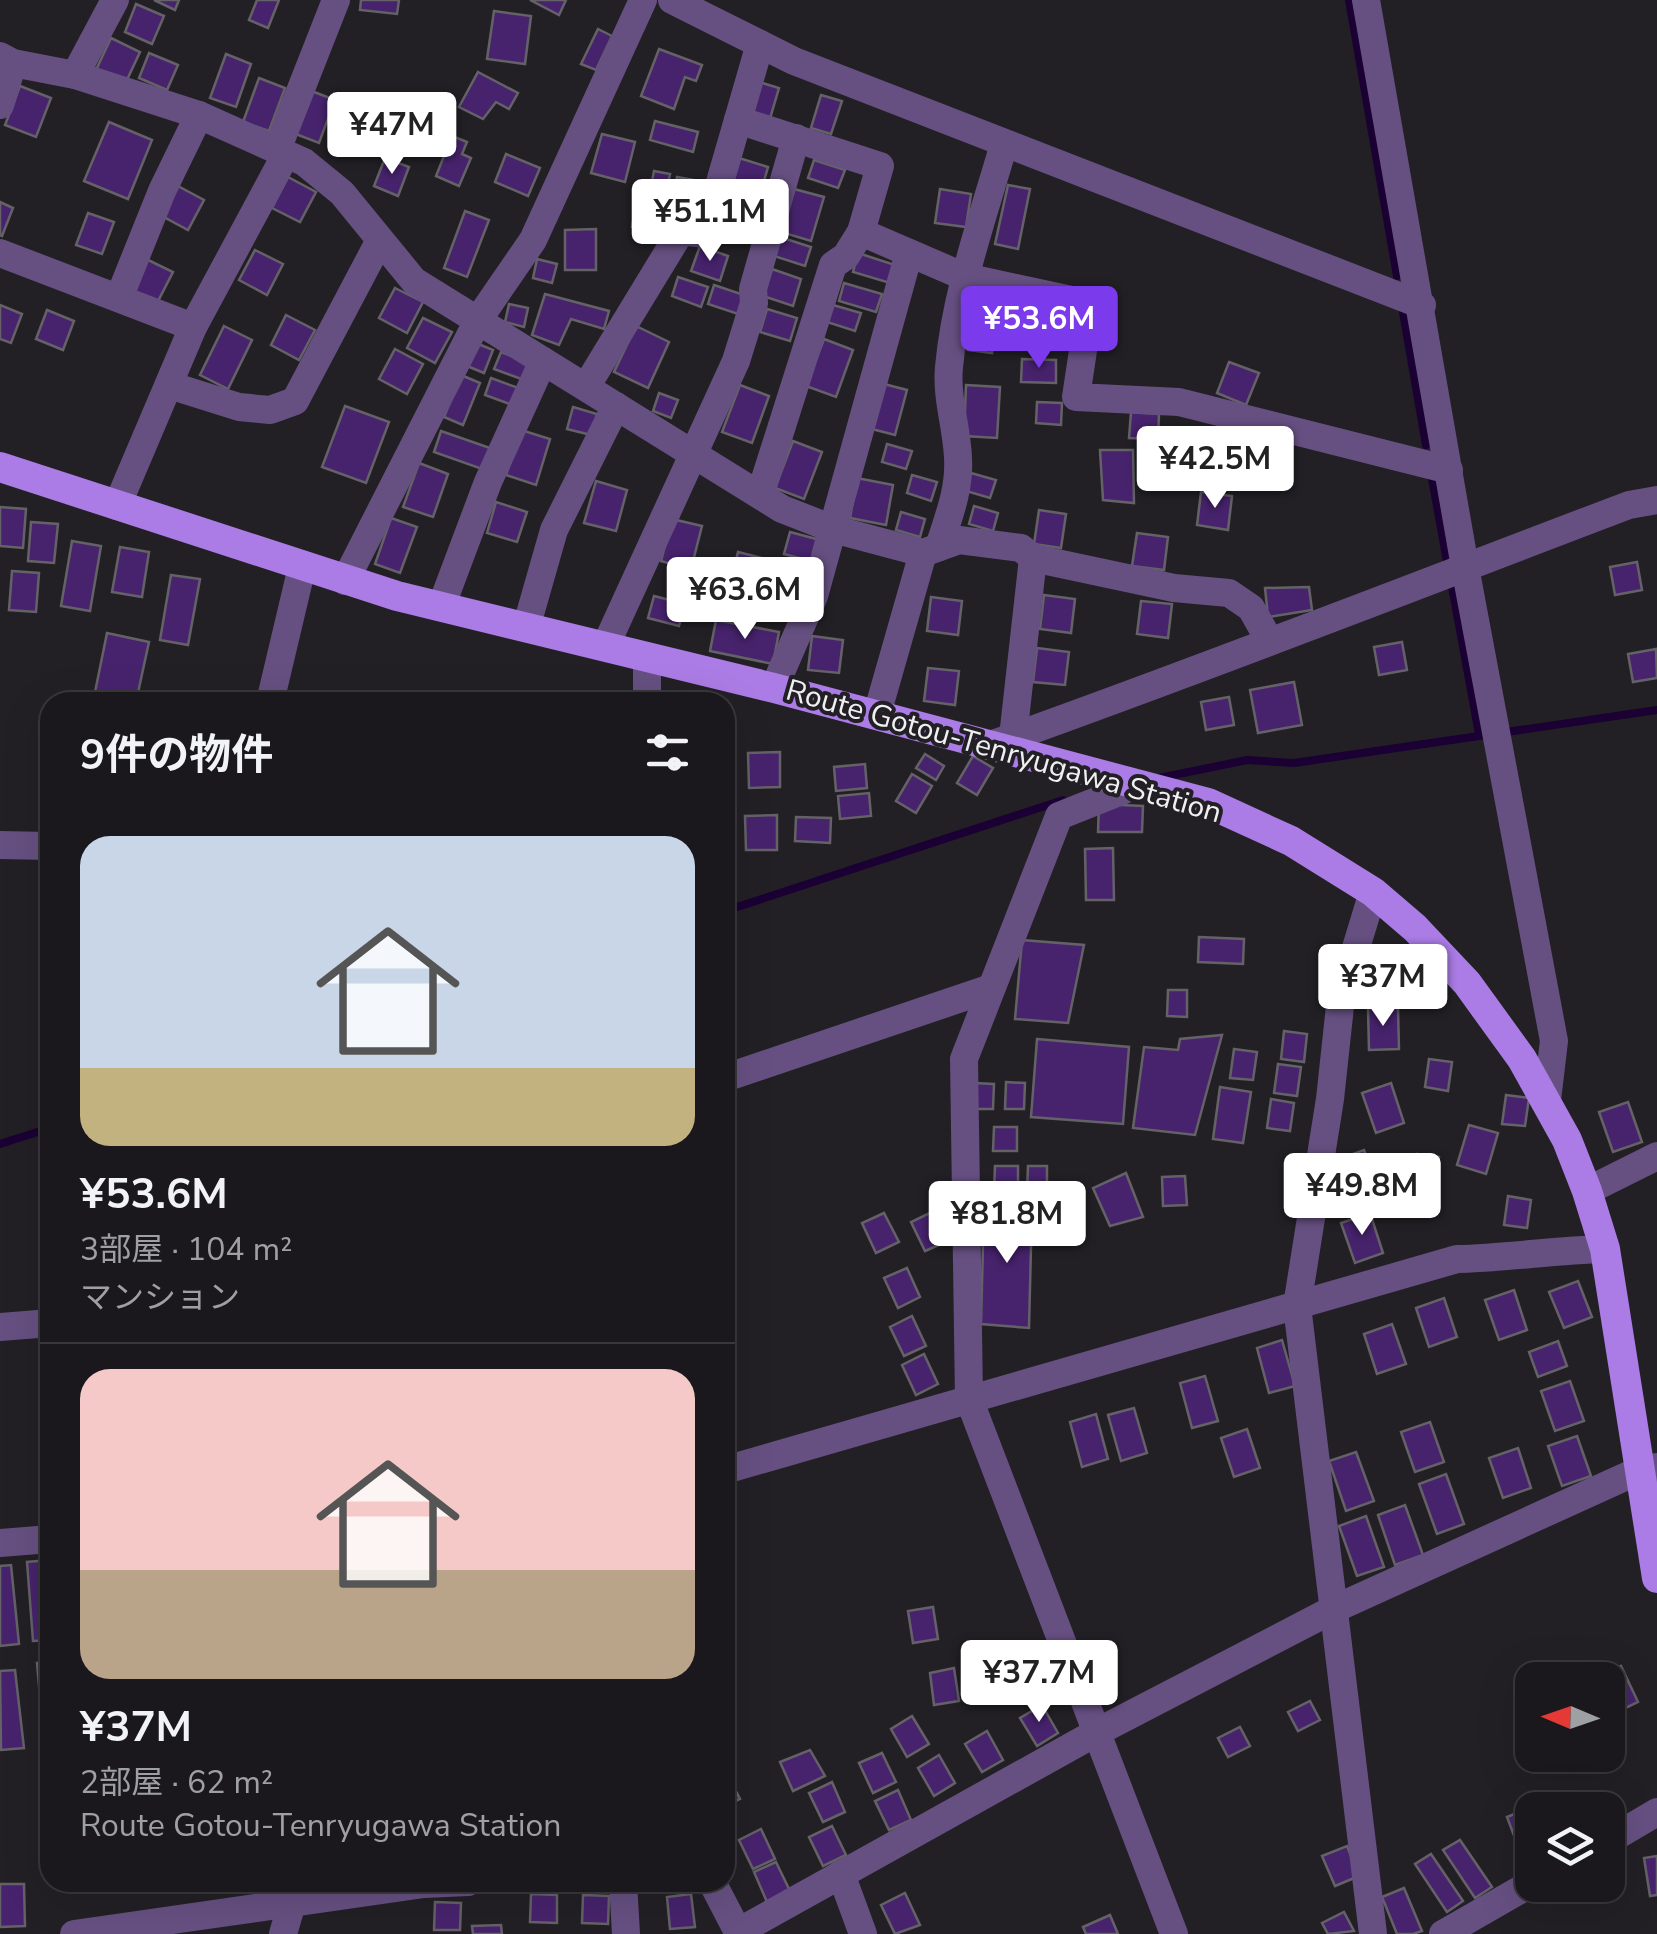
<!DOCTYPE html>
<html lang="ja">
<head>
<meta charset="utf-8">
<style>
	body { margin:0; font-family:"Nunito Sans","Noto Sans JP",sans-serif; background:#272529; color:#f1f3f6; height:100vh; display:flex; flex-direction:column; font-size:38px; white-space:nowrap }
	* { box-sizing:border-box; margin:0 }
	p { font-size:32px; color:#9fa0a3 }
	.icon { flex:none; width:55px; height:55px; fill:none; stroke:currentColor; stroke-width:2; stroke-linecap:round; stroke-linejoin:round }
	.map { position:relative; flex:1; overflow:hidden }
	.panel { position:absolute; left:40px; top:692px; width:695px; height:1200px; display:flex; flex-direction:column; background:#1a181c; border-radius:30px; box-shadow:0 10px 40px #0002,0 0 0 2px #38373b }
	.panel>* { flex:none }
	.needle { width:65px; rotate:272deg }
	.tools { position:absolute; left:1515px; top:1662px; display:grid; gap:20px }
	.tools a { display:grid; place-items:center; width:110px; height:110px; border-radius:20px; background:#1a181c; box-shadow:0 10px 40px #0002,0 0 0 2px #38373b; font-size:50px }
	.price { position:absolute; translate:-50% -85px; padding:0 22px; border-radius:10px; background:#fff; color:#222; font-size:32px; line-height:65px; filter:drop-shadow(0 2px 5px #0008) }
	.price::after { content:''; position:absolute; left:50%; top:60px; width:30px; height:22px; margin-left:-15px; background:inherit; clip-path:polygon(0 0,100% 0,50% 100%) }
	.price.current { background:#7c3aed; color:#fff }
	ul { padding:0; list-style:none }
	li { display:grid; align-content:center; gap:20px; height:530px; padding:0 40px }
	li+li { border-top:2px solid #38373b }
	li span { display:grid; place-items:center; height:310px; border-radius:30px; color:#555 }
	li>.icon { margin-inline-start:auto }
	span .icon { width:180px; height:180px; fill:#fffc; stroke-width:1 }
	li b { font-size:42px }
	h2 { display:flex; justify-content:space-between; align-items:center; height:120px; padding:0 40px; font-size:42px }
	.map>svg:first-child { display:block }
</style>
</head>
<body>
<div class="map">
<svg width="1657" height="1934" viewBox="0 0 1657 1934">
	<rect width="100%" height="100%" fill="#222025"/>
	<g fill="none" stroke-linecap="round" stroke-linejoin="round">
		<!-- stream -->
		<g stroke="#1b0033" stroke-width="8">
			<path d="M1349,0L1397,276"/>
			<path d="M1403,312L1426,445"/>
			<path d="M1431,473L1448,567"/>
			<path d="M1451,581L1479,734"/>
			<path d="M1159,778L1247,760L1294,763L1657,710"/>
			<path d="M725,911L1063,800"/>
			<path d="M0,1144L50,1128"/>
		</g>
	</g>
	<!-- building -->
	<g fill="#47236d" stroke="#646267" stroke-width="2.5">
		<path d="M154,0H179L175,10Z"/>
		<path d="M257,0H279L268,28L249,20Z"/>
		<path d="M361,0H399L397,14L360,10Z"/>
		<path d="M530,0H566L559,15Z"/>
		<path d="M136,4L164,16L152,44L125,32Z"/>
		<path d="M494,11L531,16L525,64L487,59Z"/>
		<path d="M598,29L612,36L596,70L581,64Z"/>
		<path d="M111,38L140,52L125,84L96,70Z"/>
		<path d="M659,49L702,65L696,81L685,77L674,109L641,96Z"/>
		<path d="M149,53L178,65L167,90L139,78Z"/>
		<path d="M226,54L251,64L236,107L210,98Z"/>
		<path d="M478,72L518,93L509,109L496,102L483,119L459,107Z"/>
		<path d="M259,78L285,88L269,131L243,122Z"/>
		<path d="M759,82L779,88L769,122L749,115Z"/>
		<path d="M20,86L51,98L36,137L5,125Z"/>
		<path d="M309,90L335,100L319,143L293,133Z"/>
		<path d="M821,95L842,101L831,134L811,128Z"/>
		<path d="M349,101L373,110L360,142L337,132Z"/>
		<path d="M396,114L420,123L408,152L384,142Z"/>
		<path d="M655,121L698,132L693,152L650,140Z"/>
		<path d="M109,122L152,140L128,199L84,181Z"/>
		<path d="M602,134L635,142L625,182L591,173Z"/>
		<path d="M452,136L467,142L462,154L471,158L459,186L436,176Z"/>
		<path d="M506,154L540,168L528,196L495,182Z"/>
		<path d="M385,158L409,167L398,196L374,186Z"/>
		<path d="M739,158L768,167L757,205L728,196Z"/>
		<path d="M814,160L845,170L838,188L808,178Z"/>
		<path d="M654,171L670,174L666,193L650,191Z"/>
		<path d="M288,177L316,192L300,222L272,208Z"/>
		<path d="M677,177L694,180L690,199L674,196Z"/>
		<path d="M176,185L204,200L188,230L160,215Z"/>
		<path d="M1008,185L1030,189L1018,249L995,244Z"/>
		<path d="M794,189L824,197L811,241L781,232Z"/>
		<path d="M940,189L971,194L966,227L935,223Z"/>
		<path d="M0,202L13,208L2,236L0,235Z"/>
		<path d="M723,204L753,214L746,234L716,224Z"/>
		<path d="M635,208L662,213L658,232L632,227Z"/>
		<path d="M465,211L489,220L467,277L444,268Z"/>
		<path d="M88,213L114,222L102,254L76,245Z"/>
		<path d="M596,229V270H565V230Z"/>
		<path d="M780,237L811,247L805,266L774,256Z"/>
		<path d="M700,246L728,256L720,281L691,271Z"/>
		<path d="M255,250L283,264L267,295L239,280Z"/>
		<path d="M858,253L895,265L890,283L853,272Z"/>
		<path d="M144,258L173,272L157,303L129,288Z"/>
		<path d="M537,259L557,264L552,283L533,278Z"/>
		<path d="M772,269L801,279L793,306L763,296Z"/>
		<path d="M678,277L708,287L701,307L672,296Z"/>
		<path d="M844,283L882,294L876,312L839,301Z"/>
		<path d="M714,285L744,295L738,314L708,304Z"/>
		<path d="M395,288L423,302L407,333L379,318Z"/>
		<path d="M545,294L609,311L604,329L571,319L559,345L532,335Z"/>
		<path d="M509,304L528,308L524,327L505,322Z"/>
		<path d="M0,305L22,314L11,343L0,339Z"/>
		<path d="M833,305L861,313L855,331L827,322Z"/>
		<path d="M973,306L997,308L992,353L968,350Z"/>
		<path d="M1025,306L1060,307L1059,330L1025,329Z"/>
		<path d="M767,309L797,318L790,341L760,332Z"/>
		<path d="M47,310L74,321L63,350L36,339Z"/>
		<path d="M286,315L315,330L299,360L271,345Z"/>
		<path d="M423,318L452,332L435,363L407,348Z"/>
		<path d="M224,326L252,340L228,389L200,375Z"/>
		<path d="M636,326L669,342L648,388L614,372Z"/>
		<path d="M824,339L853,350L836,397L806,386Z"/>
		<path d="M476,343L493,350L484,373L467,366Z"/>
		<path d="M395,349L423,364L407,394L379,379Z"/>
		<path d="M501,352L531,363L524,380L494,369Z"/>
		<path d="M1022,359L1056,360V383L1021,382Z"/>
		<path d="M1229,362L1259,373L1246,405L1217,393Z"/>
		<path d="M461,375L480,383L463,425L444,417Z"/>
		<path d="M491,378L521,389L515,406L485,395Z"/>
		<path d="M884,384L907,390L895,435L872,429Z"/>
		<path d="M740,385L769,396L752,443L722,432Z"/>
		<path d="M966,385L1000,387L997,438L964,436Z"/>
		<path d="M659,393L678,400L671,418L653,411Z"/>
		<path d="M1037,402L1062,403L1061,425L1036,423Z"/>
		<path d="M345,406L389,422L366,483L322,467Z"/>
		<path d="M573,407L597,414L591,435L567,429Z"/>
		<path d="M1131,412L1159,414L1158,439L1129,438Z"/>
		<path d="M521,430L550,439L536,485L506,475Z"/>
		<path d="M441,431L490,448L482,469L434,452Z"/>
		<path d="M793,441L822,452L804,499L775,488Z"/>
		<path d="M887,444L912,451L906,469L882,462Z"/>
		<path d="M1100,450H1133L1134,503L1103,500Z"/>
		<path d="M419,463L448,474L433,517L403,507Z"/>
		<path d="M971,473L996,480L990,498L966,491Z"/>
		<path d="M912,475L937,482L931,501L907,493Z"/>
		<path d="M857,478L893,485L886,525L850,518Z"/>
		<path d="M596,481L627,490L616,531L584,523Z"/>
		<path d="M1201,492L1232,496L1228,530L1197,525Z"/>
		<path d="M496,502L527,512L517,542L487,533Z"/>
		<path d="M974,506L998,513L993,531L969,524Z"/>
		<path d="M0,507L26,509L23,548L0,546Z"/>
		<path d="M1039,510L1066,514L1061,548L1034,544Z"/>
		<path d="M901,512L925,519L920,537L896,530Z"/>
		<path d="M391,518L417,527L400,573L375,564Z"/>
		<path d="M672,519L702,526L691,569L661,561Z"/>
		<path d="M31,522L58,524L54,563L28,561Z"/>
		<path d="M790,532L820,540L815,562L784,554Z"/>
		<path d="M1137,533L1168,537L1164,570L1132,566Z"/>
		<path d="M72,541L101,546L90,611L61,606Z"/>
		<path d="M120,547L149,552L142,597L112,592Z"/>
		<path d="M738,552L782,563L774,593L761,590L754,618L723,610Z"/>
		<path d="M1637,562L1642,590L1615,595L1610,567Z"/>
		<path d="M12,571L39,573L36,612L9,610Z"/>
		<path d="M171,575L200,579L188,645L160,640Z"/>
		<path d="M1309,587L1312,610L1268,617L1265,588Z"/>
		<path d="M1044,595L1075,599L1071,633L1040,629Z"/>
		<path d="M654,596L685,604L679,626L648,618Z"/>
		<path d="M931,597L962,601L958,635L927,631Z"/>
		<path d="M1141,601L1172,604L1168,638L1137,634Z"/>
		<path d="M716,620L779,632L773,664L710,651Z"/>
		<path d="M107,633L149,642L136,702H93Z"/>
		<path d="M812,636L843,640L839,673L808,670Z"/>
		<path d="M1402,642L1407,670L1379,675L1374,647Z"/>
		<path d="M1037,648L1069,652L1065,685L1033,682Z"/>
		<path d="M1656,649L1657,678L1633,682L1628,654Z"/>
		<path d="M928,668L959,671L955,705L924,701Z"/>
		<path d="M1294,682L1302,725L1258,733L1250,690Z"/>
		<path d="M1229,697L1234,725L1206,730L1201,702Z"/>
		<path d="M780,752V787L749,788L748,753Z"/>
		<path d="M925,754L944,766L936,780L916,768Z"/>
		<path d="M973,756L993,768L977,795L957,783Z"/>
		<path d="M865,764L867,788L836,791L834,767Z"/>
		<path d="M912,774L932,786L916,813L896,801Z"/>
		<path d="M869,793L871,816L840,819L838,796Z"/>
		<path d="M1099,804L1143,806L1142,832H1098Z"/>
		<path d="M777,815V850H746L745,816Z"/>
		<path d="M796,817L831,818L830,843L795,841Z"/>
		<path d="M1113,848L1114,900H1086L1085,849Z"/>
		<path d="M1199,937L1244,939L1243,964L1198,962Z"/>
		<path d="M1022,940L1084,945L1068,1023L1015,1019Z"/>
		<path d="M1168,990H1187V1017L1167,1016Z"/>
		<path d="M1368,1008H1398L1399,1049L1369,1050Z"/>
		<path d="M1284,1031L1307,1034L1304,1062L1281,1059Z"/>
		<path d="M1222,1035L1195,1135L1133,1128L1144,1047L1178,1050L1180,1039Z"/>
		<path d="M1037,1039L1129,1047L1123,1124L1031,1117Z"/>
		<path d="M1234,1049L1257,1052L1253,1080L1230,1078Z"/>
		<path d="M1429,1059L1452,1062L1448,1091L1425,1087Z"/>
		<path d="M1278,1064L1301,1067L1297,1096L1274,1093Z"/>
		<path d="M1006,1082L1025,1083L1024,1109H1005Z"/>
		<path d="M974,1083L994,1084L993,1109H974Z"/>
		<path d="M1391,1083L1404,1123L1376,1133L1362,1093Z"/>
		<path d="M1220,1087L1251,1092L1243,1143L1213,1139Z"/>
		<path d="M1506,1095L1529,1098L1525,1126L1502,1124Z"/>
		<path d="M1271,1099L1294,1103L1290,1131L1267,1128Z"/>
		<path d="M1628,1102L1642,1142L1613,1152L1599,1112Z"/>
		<path d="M1469,1125L1498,1133L1486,1174L1457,1165Z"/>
		<path d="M994,1127H1017V1151H993Z"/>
		<path d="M1364,1150L1377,1190L1349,1200L1336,1160Z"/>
		<path d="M1417,1154L1439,1157L1436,1185L1413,1182Z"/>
		<path d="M995,1166H1018V1191H994Z"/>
		<path d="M1028,1166H1047V1192L1027,1191Z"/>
		<path d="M1126,1173L1143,1217L1110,1226L1093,1188Z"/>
		<path d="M1185,1176L1187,1205L1163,1206L1162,1177Z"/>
		<path d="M1508,1196L1531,1200L1527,1228L1504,1225Z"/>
		<path d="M984,1204L1032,1206L1029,1328L981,1324Z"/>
		<path d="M934,1211L948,1241L925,1251L911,1222Z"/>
		<path d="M884,1213L899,1242L876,1253L862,1223Z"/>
		<path d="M1370,1213L1383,1253L1355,1263L1341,1223Z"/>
		<path d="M907,1268L920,1297L898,1308L884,1278Z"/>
		<path d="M1578,1281L1592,1317L1564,1328L1549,1292Z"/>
		<path d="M1514,1290L1527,1330L1499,1340L1485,1300Z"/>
		<path d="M1444,1298L1457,1337L1429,1347L1416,1308Z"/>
		<path d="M912,1316L926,1346L904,1356L890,1327Z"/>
		<path d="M1392,1324L1406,1364L1377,1374L1364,1334Z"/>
		<path d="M1282,1340L1295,1386L1269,1393L1257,1348Z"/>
		<path d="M1558,1341L1567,1366L1538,1377L1529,1352Z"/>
		<path d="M924,1354L938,1384L916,1395L902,1365Z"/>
		<path d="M1205,1376L1218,1421L1192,1428L1180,1383Z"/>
		<path d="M1570,1381L1584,1421L1555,1431L1541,1391Z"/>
		<path d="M1134,1408L1147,1453L1121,1461L1108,1415Z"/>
		<path d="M1096,1414L1108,1459L1082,1467L1070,1422Z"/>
		<path d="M1430,1422L1444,1462L1415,1472L1401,1432Z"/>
		<path d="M1247,1429L1260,1468L1234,1477L1221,1438Z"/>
		<path d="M1577,1436L1591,1476L1562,1486L1548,1446Z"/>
		<path d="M1518,1448L1531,1488L1503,1498L1489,1458Z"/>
		<path d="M1356,1452L1374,1501L1346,1511L1329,1461Z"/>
		<path d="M1446,1474L1464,1524L1437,1534L1419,1484Z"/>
		<path d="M1405,1505L1423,1555L1395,1565L1378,1515Z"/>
		<path d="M1366,1516L1384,1567L1357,1576L1339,1526Z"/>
		<path d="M48,1560L50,1640L33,1641L27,1562Z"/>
		<path d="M11,1565L19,1644L0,1646V1566Z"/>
		<path d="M933,1607L938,1639L913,1643L908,1611Z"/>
		<path d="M1037,1644L1053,1672L1032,1685L1015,1657Z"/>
		<path d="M998,1655L1014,1683L993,1696L976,1668Z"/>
		<path d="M50,1662V1741L44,1742L37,1663Z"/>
		<path d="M1621,1666L1638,1702L1611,1715L1608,1708V1680L1594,1679Z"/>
		<path d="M954,1668L959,1701L934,1705L930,1673Z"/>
		<path d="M15,1670L24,1748L1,1750L0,1671Z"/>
		<path d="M1310,1701L1320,1720L1298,1731L1288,1712Z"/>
		<path d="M1042,1705L1058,1733L1037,1746L1020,1718Z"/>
		<path d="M912,1716L929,1744L907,1757L891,1729Z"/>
		<path d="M1240,1727L1250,1746L1228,1757L1218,1738Z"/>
		<path d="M987,1731L1003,1760L982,1772L965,1744Z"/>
		<path d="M810,1750L825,1776L793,1791L780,1762Z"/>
		<path d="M882,1753L896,1782L873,1793L859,1763Z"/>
		<path d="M939,1755L955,1783L934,1796L918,1768Z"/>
		<path d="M725,1770L740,1799L725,1806Z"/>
		<path d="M832,1782L845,1812L823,1822L809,1793Z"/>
		<path d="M898,1790L911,1820L889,1830L875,1801Z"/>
		<path d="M1590,1797L1595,1810H1562L1561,1808Z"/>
		<path d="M1537,1805L1539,1810H1532V1835L1516,1841L1507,1817Z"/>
		<path d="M832,1826L846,1855L823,1866L809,1837Z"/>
		<path d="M761,1829L775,1859L753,1869L739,1840Z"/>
		<path d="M1460,1840L1492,1887L1475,1898L1443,1850Z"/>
		<path d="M1532,1843V1862L1525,1864L1519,1847Z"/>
		<path d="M1347,1846L1359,1876L1335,1886L1322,1856Z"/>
		<path d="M1431,1854L1463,1901L1447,1912L1415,1864Z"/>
		<path d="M1657,1856V1895L1650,1896L1644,1858Z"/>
		<path d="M776,1862L790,1891L767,1902L754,1872Z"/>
		<path d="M0,1884H24L25,1926L0,1927Z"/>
		<path d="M1404,1888L1422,1931L1413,1934H1397L1382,1897Z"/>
		<path d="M905,1893L920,1925L895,1934L881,1905Z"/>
		<path d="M531,1894L557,1895V1923L530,1922Z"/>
		<path d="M691,1894L695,1927L670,1929L667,1897Z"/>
		<path d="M583,1895L609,1896L608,1924L582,1923Z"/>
		<path d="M435,1902L461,1903L460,1930H434Z"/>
		<path d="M1344,1912L1354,1931L1328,1934L1322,1923Z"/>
		<path d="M1110,1915L1118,1934H1086L1083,1927Z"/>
		<path d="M501,1925L502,1934H473L472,1926Z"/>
	</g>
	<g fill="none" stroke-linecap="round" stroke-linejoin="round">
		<!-- minor -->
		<g stroke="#665082" stroke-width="28">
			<path d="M672,0L794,61L1422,305"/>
			<path d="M1366,0L1465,567L1554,1041L1547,1100"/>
			<path d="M760,44L738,120L880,166L861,232L965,277L1090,304L1076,397L1179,402L1449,470"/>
			<path d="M0,56L13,63L75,75L199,115L304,162L342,193L414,281L782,509L833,529L923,553L959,540L1021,548L1033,558L1174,588L1229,593L1251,608L1269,640"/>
			<path d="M75,75L115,0"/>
			<path d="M0,105L13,63"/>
			<path d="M277,150L336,0"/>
			<path d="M0,253L193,327"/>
			<path d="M119,298L162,191L199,115"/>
			<path d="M169,385L239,407L270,410L295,401L379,242"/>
			<path d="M586,387L681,231L705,234L738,120"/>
			<path d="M760,495L833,265L846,256L861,232"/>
			<path d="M117,506L193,327L286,154"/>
			<path d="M939,547C948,518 960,490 958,458C957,428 946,398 949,367C956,291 983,217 1004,144"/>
			<path d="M345,581L478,320L533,240L643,0"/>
			<path d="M441,607L488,482L543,361"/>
			<path d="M526,628L554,530L616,406"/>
			<path d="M605,647L736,361L754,303L753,289L796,138"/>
			<path d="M774,688L814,596L909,253"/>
			<path d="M270,702L302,567"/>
			<path d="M647,702V658"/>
			<path d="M877,714L923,553"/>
			<path d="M1013,737L1033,558"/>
			<path d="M993,744C1207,668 1418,585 1629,505L1657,500"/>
			<path d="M1139,784L1059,816L964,1059L969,1399L1174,1934"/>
			<path d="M0,845L50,846"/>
			<path d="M1373,892L1341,997L1330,1099L1297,1306L1373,1934"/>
			<path d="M725,1078L991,988"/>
			<path d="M1587,1191L1657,1156"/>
			<path d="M0,1327L50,1323"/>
			<path d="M725,1470L1457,1259C1507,1258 1555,1250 1605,1249"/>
			<path d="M0,1543L50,1539"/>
			<path d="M1608,1841L1657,1812"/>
			<path d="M841,1874L863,1934"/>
			<path d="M623,1882L626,1934"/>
			<path d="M712,1882L739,1934"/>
			<path d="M738,1932L1099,1731L1332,1610L1640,1470L1657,1467"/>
			<path d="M74,1934L424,1884L468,1882"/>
			<path d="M283,1934L292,1903"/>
			<path d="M1443,1934L1532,1883"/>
		</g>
		<!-- major -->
		<path stroke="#ab7ce5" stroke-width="30" d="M0,467L397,596L774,688L1208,803L1291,841L1373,892L1415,928L1467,983L1522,1059L1567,1140L1587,1191L1605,1249L1657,1578"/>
	</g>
	<g text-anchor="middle" stroke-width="8" stroke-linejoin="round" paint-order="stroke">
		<!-- street labels -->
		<g font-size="30" fill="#f0eff2" stroke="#222025">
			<text transform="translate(1004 751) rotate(16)" y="10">Route Gotou-Tenryugawa Station</text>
		</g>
	</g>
</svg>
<div class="tools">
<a><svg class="needle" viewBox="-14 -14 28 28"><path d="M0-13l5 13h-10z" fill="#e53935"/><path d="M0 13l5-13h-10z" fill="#9fa0a3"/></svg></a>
<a><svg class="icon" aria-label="layers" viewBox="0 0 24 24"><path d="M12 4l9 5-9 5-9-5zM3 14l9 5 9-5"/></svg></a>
</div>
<b class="price" style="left:392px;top:177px">¥47M</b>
<b class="price" style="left:710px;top:264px">¥51.1M</b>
<b class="price current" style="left:1039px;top:371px">¥53.6M</b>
<b class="price" style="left:1215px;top:511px">¥42.5M</b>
<b class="price" style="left:745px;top:642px">¥63.6M</b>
<b class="price" style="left:1383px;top:1029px">¥37M</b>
<b class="price" style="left:1362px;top:1238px">¥49.8M</b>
<b class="price" style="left:1007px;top:1266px">¥81.8M</b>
<b class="price" style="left:1039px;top:1725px">¥37.7M</b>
<section class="panel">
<h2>9件の物件<svg class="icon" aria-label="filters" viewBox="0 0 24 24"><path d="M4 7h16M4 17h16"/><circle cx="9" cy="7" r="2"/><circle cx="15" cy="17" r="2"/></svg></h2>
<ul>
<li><span style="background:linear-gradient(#c9d6e8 75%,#c2b280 0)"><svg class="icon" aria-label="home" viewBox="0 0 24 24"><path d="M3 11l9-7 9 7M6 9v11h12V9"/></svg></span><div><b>¥53.6M</b><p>3部屋 · 104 m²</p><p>マンション</p></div></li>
<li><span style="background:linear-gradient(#f6c9c9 65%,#b9a48a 0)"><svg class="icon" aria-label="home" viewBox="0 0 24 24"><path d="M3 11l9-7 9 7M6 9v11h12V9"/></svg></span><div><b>¥37M</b><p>2部屋 · 62 m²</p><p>Route Gotou-Tenryugawa Station</p></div></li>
</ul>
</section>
</div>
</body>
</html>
